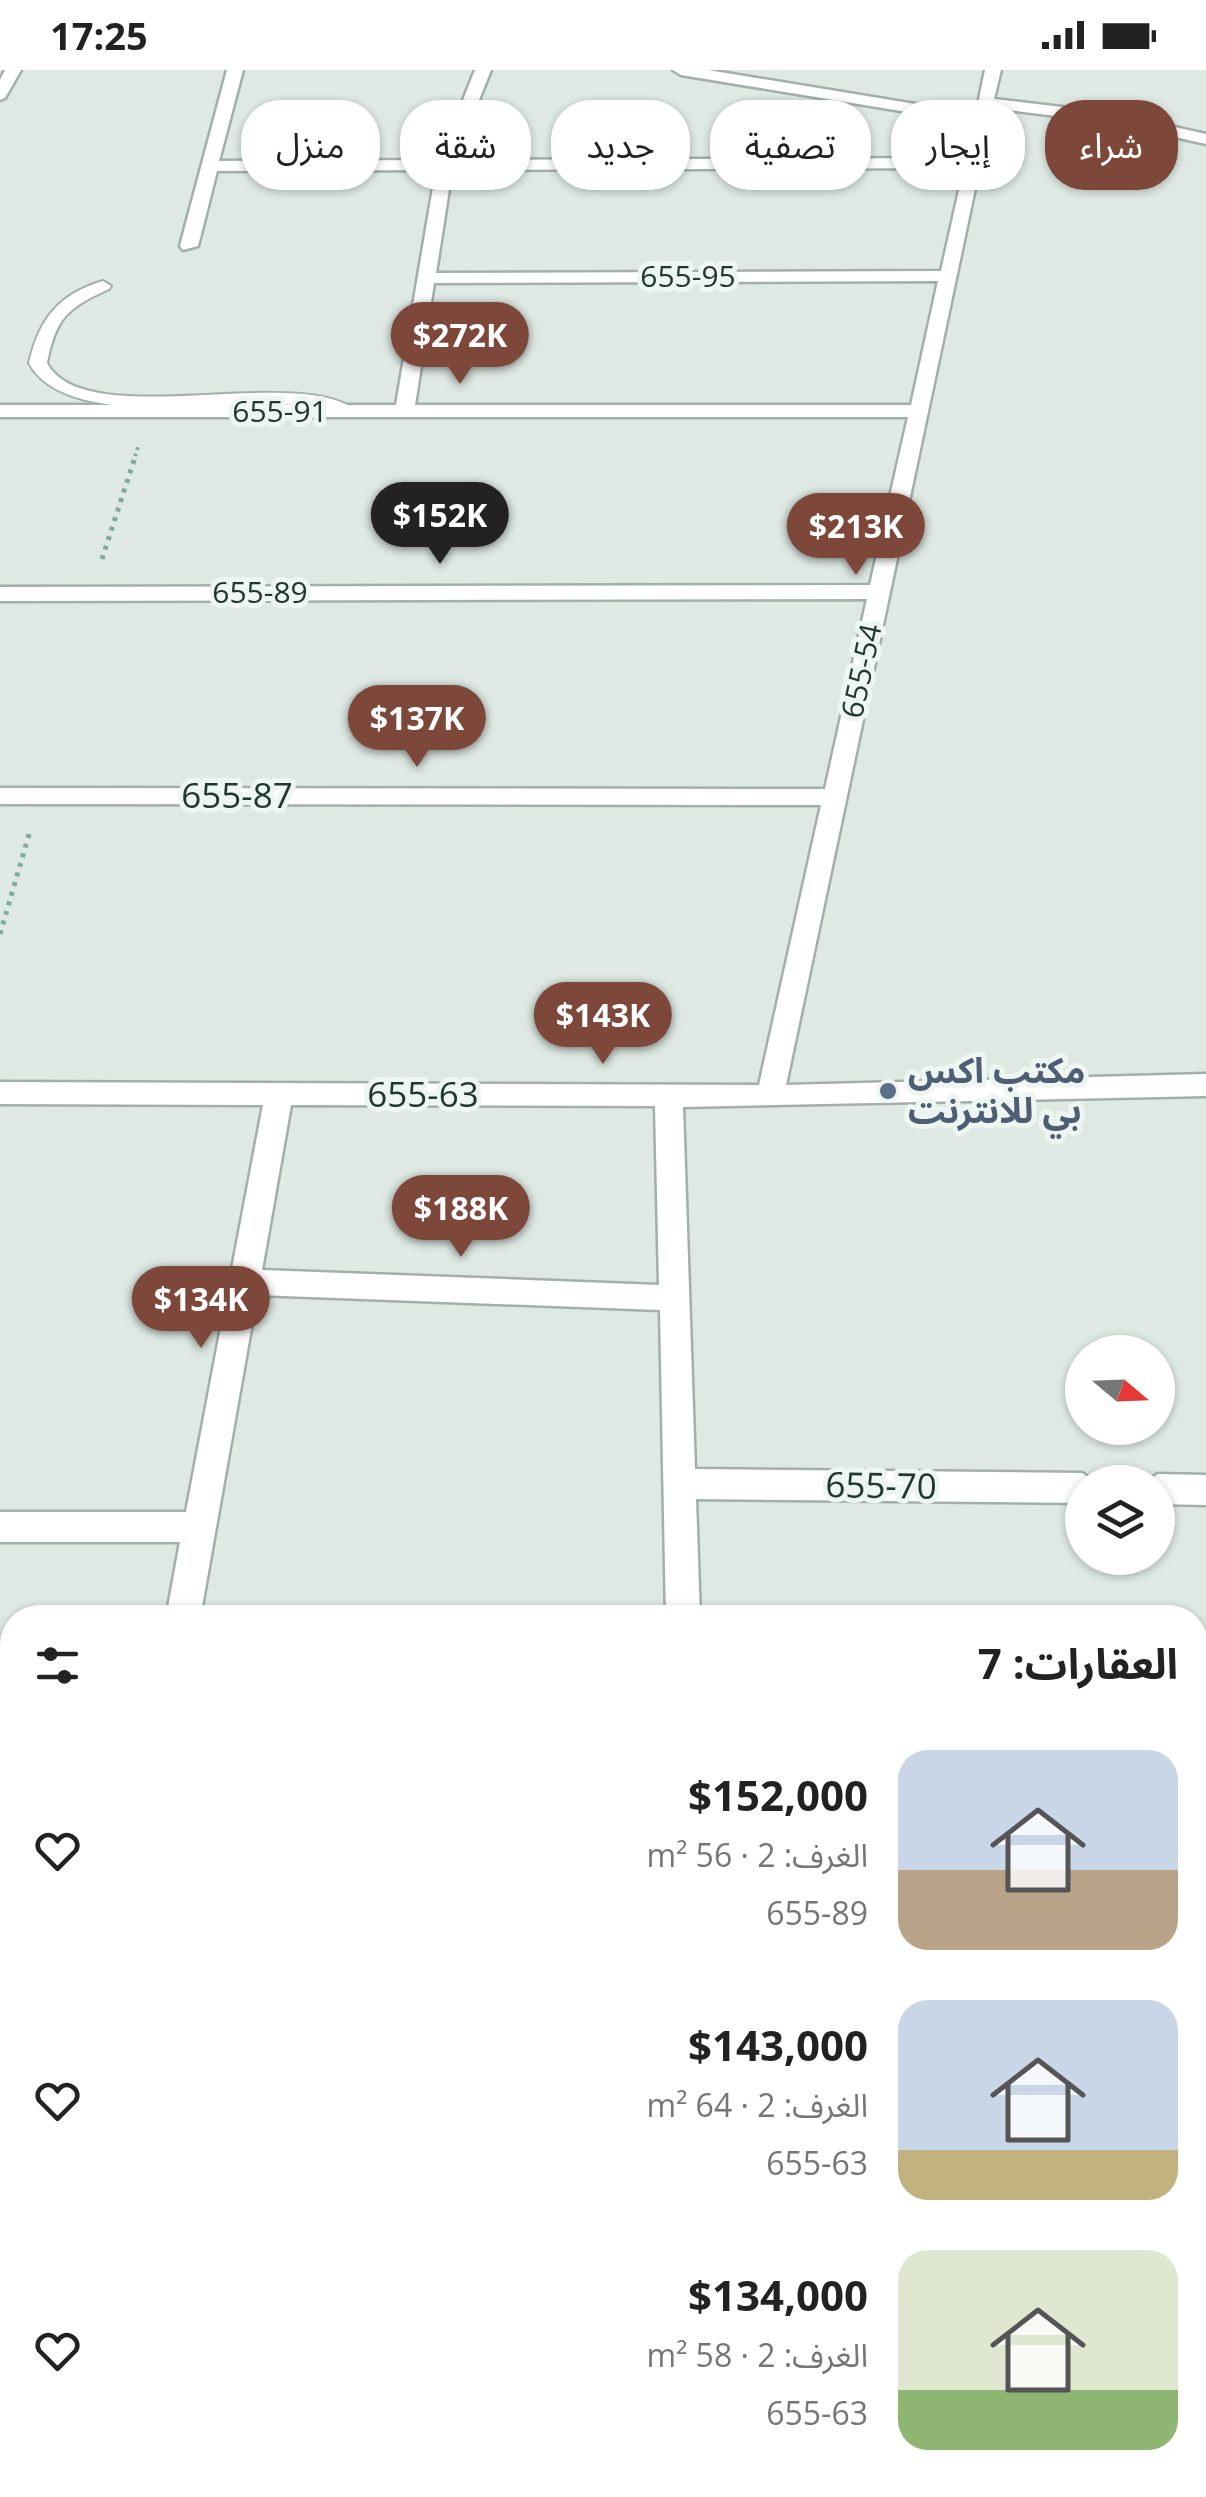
<!DOCTYPE html>
<html lang="ar">
<head>
<meta charset="utf-8">
<style>
	body { margin:0; font-family:"Open Sans","Noto Sans Arabic",sans-serif; background:#f2f2f2; color:#222; direction:rtl; height:100vh; display:flex; flex-direction:column; font-size:38px; white-space:nowrap }
	* { box-sizing:border-box; margin:0 }
	p { font-size:32px; color:#767676 }
	.icon { flex:none; width:55px; height:55px; fill:none; stroke:currentColor; stroke-width:2; stroke-linecap:round; stroke-linejoin:round }
	.map { position:relative; flex:1; overflow:hidden; direction:ltr }
	.panel { position:absolute; left:0px; top:1535px; width:1208px; height:892px; display:flex; flex-direction:column; background:#fff; border-radius:40px 40px 0 0; box-shadow:0 2px 8px #0004; direction:rtl }
	.panel>* { flex:none }
	.top-card { position:absolute; left:30px; top:30px; width:1148px; height:90px; direction:rtl; display:flex; gap:20px }
	.needle { width:65px; rotate:109deg }
	.tools { position:absolute; left:1065px; top:1265px; display:grid; gap:20px }
	.tools a { display:grid; place-items:center; width:110px; height:110px; border-radius:50%; background:#fff; box-shadow:0 2px 8px #0004; font-size:50px }
	.price { position:absolute; translate:-50% -85px; padding:0 22px; border-radius:35px; background:#7d473a; color:#fff; font-size:32px; line-height:65px; filter:drop-shadow(0 2px 5px #0008) }
	.price::after { content:''; position:absolute; left:50%; top:60px; width:30px; height:22px; margin-left:-15px; background:inherit; clip-path:polygon(0 0,100% 0,50% 100%) }
	.price.on { background:#222; color:#fff }
	ul { padding:0; list-style:none }
	li { display:flex; align-items:center; gap:30px; height:250px; padding:0 30px }
	li span { display:grid; place-items:center; flex:none; width:280px; height:200px; border-radius:30px; color:#555 }
	li>.icon { margin-inline-start:auto }
	span .icon { width:120px; height:120px; fill:#fffc; stroke-width:1 }
	li b { font-size:42px }
	h2 { display:flex; justify-content:space-between; align-items:center; height:120px; padding:0 30px; font-size:42px }
	.tag { padding:0 35px; border-radius:40px; background:#fff; box-shadow:0 2px 8px #0004; font-size:35px; line-height:90px }
	.tag.on { background:#7d473a; color:#fff }
	.status { display:flex; justify-content:space-between; align-items:center; height:70px; padding:0 50px; background:#fff; direction:ltr }
	.status svg { height:28px; fill:currentColor }
	.map>svg:first-child { display:block }
</style>
</head>
<body>
<div class="status"><b>17:25</b><svg viewBox="0 0 49 12"><path d="M0 12V9h3v3zM5 12V6h3v6zM10 12V3h3v9zM15 12V0h3v12zM26 1h20v11H26zM47 4h2v5h-2z"/></svg></div>
<div class="map">
<svg width="1206" height="2427" viewBox="0 0 1206 2427">
	<rect width="100%" height="100%" fill="#dee9e3"/>
	<g fill="none" stroke-linecap="round" stroke-linejoin="round">
		<!-- service casing -->
		<g stroke="#a1b0aa" stroke-width="4">
			<path id="service" d="M103,211L111,216L109,219C67,238 56,248 47,293C84,364 300,292 358,342L349,347C331,343 315,336 296,335C231,330 65,361 29,293C39,249 59,224 103,211Z"/>
		</g>
		<!-- minor casing -->
		<g stroke="#a1b0aa" stroke-width="5">
			<g id="minor">
				<path d="M5,0H21L5,28L0,30V10Z"/>
				<path d="M227,0H243L219,91L439,90L475,0H491L455,90L966,88L974,53L681,5L673,0H708L976,44L985,0H1001L994,29L1112,43L1206,64V74L1112,53L992,38L786,1015L1206,1004V1026L683,1037L695,1399L1082,1403L1096,1412H1082V1433L696,1429L700,1548H666L660,1240L257,1225L200,1548H166L180,1472H0V1442H186L263,1035L0,1034V1012L759,1015L821,735L0,734V718L825,719L867,529L0,531V517L870,515L908,347H0V335H396L436,100L217,101L198,176L183,180L180,176ZM964,98L941,201L436,203L452,100ZM938,211L911,335H415L434,213ZM291,1035L655,1036L659,1215L262,1200Z"/>
				<path d="M1158,1404L1206,1405V1435L1158,1434V1412H1145Z"/>
				<rect x="0" y="1905" width="12" height="38"/>
				<rect x="1195" y="1915" width="11" height="38"/>
				<path d="M467,2415H511L509,2427H465Z"/>
			</g>
		</g>
		<!-- path-far1 -->
		<path stroke="#7fab9b" stroke-width="4" stroke-dasharray="2.5 4" stroke-linecap="butt" d="M135,386L138,377"/>
		<!-- path -->
		<g stroke="#7fab9b" stroke-width="5" stroke-dasharray="4 6" stroke-linecap="butt">
			<path d="M102,489L136,384"/>
			<path d="M0,864L30,761"/>
		</g>
		<!-- service -->
		<use href="#service" fill="#fff" fill-rule="evenodd"/>
		<!-- minor -->
		<use href="#minor" fill="#fff" fill-rule="evenodd"/>
	</g>
	<!-- markers -->
	<circle fill="#5c6f8a" stroke="#eef6f1" stroke-width="4" cx="888" cy="1021" r="10"/>
	<g text-anchor="middle" stroke-width="10" stroke-linejoin="round" paint-order="stroke">
		<!-- far-street labels -->
		<g font-size="30" fill="#203830" stroke="#eef6f1">
			<text x="688" y="217">655-95</text>
			<text x="280" y="352">655-91</text>
			<text x="260" y="533">655-89</text>
			<text transform="translate(862 601) rotate(-78)" y="10">655-54</text>
		</g>
		<!-- street labels -->
		<g font-size="35" fill="#203830" stroke="#eef6f1">
			<text x="237" y="738">655-87</text>
			<text x="423" y="1037">655-63</text>
			<text transform="translate(881 1416) rotate(1)" y="12">655-70</text>
		</g>
		<!-- service labels -->
		<g font-size="35" font-weight="bold" fill="#4e5e75" stroke="#eef6f1" text-anchor="start">
			<text x="908" y="1013">مكتب اكس<tspan x="908" dy="40">بي للانترنت</tspan></text>
		</g>
	</g>
</svg>
<div class="tools">
<a><svg class="needle" viewBox="-14 -14 28 28"><path d="M0-13l5 13h-10z" fill="#e53935"/><path d="M0 13l5-13h-10z" fill="#767676"/></svg></a>
<a><svg class="icon" aria-label="layers" viewBox="0 0 24 24"><path d="M12 4l9 5-9 5-9-5zM3 14l9 5 9-5"/></svg></a>
</div>
<b class="price" style="left:460px;top:317px">$272K</b>
<b class="price on" style="left:440px;top:497px">$152K</b>
<b class="price" style="left:856px;top:508px">$213K</b>
<b class="price" style="left:417px;top:700px">$137K</b>
<b class="price" style="left:603px;top:997px">$143K</b>
<b class="price" style="left:461px;top:1190px">$188K</b>
<b class="price" style="left:201px;top:1281px">$134K</b>
<div class="top-card">
<a class="tag on">شراء</a>
<a class="tag">إيجار</a>
<a class="tag">تصفية</a>
<a class="tag">جديد</a>
<a class="tag">شقة</a>
<a class="tag">منزل</a>
</div>
<section class="panel">
<h2>العقارات: 7<svg class="icon" aria-label="filters" viewBox="0 0 24 24"><path d="M4 7h16M4 17h16"/><circle cx="9" cy="7" r="2"/><circle cx="15" cy="17" r="2"/></svg></h2>
<ul>
<li><span style="background:linear-gradient(#c9d6e8 60%,#b9a48a 0)"><svg class="icon" aria-label="home" viewBox="0 0 24 24"><path d="M3 11l9-7 9 7M6 9v11h12V9"/></svg></span><div><b>$152,000</b><p>الغرف: 2 · 56 m²</p><p>655-89</p></div><svg class="icon" aria-label="heart" viewBox="0 0 24 24"><path d="M12 20l-8-8c-3-5 5-10 8-4 3-6 11-1 8 4z"/></svg></li>
<li><span style="background:linear-gradient(#c9d6e8 75%,#c2b280 0)"><svg class="icon" aria-label="home" viewBox="0 0 24 24"><path d="M3 11l9-7 9 7M6 9v11h12V9"/></svg></span><div><b>$143,000</b><p>الغرف: 2 · 64 m²</p><p>655-63</p></div><svg class="icon" aria-label="heart" viewBox="0 0 24 24"><path d="M12 20l-8-8c-3-5 5-10 8-4 3-6 11-1 8 4z"/></svg></li>
<li><span style="background:linear-gradient(#dfe7d0 70%,#8fb573 0)"><svg class="icon" aria-label="home" viewBox="0 0 24 24"><path d="M3 11l9-7 9 7M6 9v11h12V9"/></svg></span><div><b>$134,000</b><p>الغرف: 2 · 58 m²</p><p>655-63</p></div><svg class="icon" aria-label="heart" viewBox="0 0 24 24"><path d="M12 20l-8-8c-3-5 5-10 8-4 3-6 11-1 8 4z"/></svg></li>
</ul>
</section>
</div>
</body>
</html>
